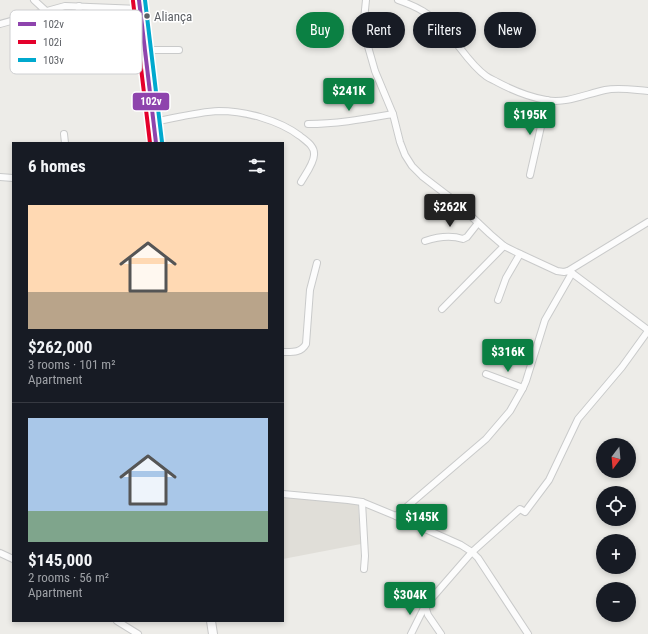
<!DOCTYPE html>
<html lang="en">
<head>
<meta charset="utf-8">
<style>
	body { margin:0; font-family:"Roboto Condensed",sans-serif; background:#242831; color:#f1f3f6; height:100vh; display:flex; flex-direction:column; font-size:15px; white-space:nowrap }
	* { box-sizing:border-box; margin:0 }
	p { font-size:13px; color:#9ea1a6 }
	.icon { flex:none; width:22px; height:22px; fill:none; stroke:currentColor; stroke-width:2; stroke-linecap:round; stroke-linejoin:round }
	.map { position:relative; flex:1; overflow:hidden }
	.sheet { position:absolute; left:12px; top:142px; width:272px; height:480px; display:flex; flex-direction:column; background:#171b24; border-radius:0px; box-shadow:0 2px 6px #0003 }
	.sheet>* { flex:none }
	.hud { position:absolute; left:296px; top:12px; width:292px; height:36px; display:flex; gap:8px }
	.needle { width:26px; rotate:196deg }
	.tools { position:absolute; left:596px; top:438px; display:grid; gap:8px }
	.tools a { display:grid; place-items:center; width:40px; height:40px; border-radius:50%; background:#171b24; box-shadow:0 2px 6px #0003; font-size:20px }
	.price { position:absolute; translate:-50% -34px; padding:0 9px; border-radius:4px; background:#0b8043; color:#fff; font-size:13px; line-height:26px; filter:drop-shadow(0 1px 2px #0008) }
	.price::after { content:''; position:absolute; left:50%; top:24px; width:12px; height:9px; margin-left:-6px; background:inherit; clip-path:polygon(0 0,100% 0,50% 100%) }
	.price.on { background:#222; color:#fff }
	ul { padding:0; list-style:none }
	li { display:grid; align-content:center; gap:8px; height:212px; padding:0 16px }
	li+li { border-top:1px solid #363941 }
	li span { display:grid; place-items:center; height:124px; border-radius:0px; color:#555 }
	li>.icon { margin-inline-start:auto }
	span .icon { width:72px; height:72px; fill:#fffc; stroke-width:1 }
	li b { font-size:17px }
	h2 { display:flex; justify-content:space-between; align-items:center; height:48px; padding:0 16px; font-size:17px }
	.chip { padding:0 14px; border-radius:18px; background:#171b24; box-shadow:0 2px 6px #0003; font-size:14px; line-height:36px }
	.chip.on { background:#0b8043; color:#fff }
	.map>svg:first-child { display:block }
</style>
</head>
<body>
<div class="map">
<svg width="648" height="634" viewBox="0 0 648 634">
	<rect width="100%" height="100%" fill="#edece8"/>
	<!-- education -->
	<path fill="#e0ded8" d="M283,494L355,502L358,505L361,544L283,559Z"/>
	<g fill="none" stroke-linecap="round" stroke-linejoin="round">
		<!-- minor casing -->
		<g stroke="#c9caca" stroke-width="8">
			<g id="minor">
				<path d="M34,0L46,11"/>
				<path d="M366,0L363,29L375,71L393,114L400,142L405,155L412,166L422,176L456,202L490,234L504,246L516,252L557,271L564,272L568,271L572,273L648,330"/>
				<path d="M398,0C418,7 429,13 444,29C459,44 469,64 486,76C490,79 494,80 497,82C512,90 529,97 546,100C566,104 586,94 605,90C619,87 634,90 648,91"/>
				<path d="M0,24L65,6L140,9"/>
				<path d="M76,49L79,6"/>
				<path d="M145,50H179"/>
				<path d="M153,122C175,118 197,112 219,111C245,111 279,120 300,136C306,141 315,146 314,155C314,163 305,175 301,182"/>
				<path d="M308,124C337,124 364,119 393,114"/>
				<path d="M64,134L65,143"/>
				<path d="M530,175L547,100"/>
				<path d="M0,177L13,178"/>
				<path d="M425,241C437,237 451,235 463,239L467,237L478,223"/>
				<path d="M568,271L648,222"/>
				<path d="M498,300L506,278L520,254"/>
				<path d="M442,309L504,246"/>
				<path d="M283,352C292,352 301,353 306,344L310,290L317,263"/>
				<path d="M486,374L523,388"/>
				<path d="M283,494L348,500L362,502L396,516L461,545L472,552L478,558L528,634"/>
				<path d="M362,502L365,556L364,569"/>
				<path d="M396,516L486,439L510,411L523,388L526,381L545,320L572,273"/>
				<path d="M0,553L13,559"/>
				<path d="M117,621L138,634"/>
				<path d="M411,634L425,606"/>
				<path d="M441,634L428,615L425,606L472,552L520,509L525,512L549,480L578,419L622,367L648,331"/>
			</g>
		</g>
		<!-- secondary casing -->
		<g stroke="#c8c8c8" stroke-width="10">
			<g id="secondary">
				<path d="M139,0L156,143"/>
				<path d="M211,621L213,634"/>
			</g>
		</g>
		<!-- minor -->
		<use href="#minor" stroke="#fcfcfc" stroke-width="6"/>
		<!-- secondary -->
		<use href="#secondary" stroke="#fcfcfc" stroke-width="8"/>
		<!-- bus-1 casing -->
		<g stroke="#fff" stroke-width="7">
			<path id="bus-1" d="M139,0L156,143"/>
		</g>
		<!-- bus-2 casing -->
		<g stroke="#fff" stroke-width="7">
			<path id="bus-2" d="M133,1L150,143"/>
		</g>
		<!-- bus-3 casing -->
		<g stroke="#fff" stroke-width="7">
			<path id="bus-3" d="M145,0L162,142"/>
		</g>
		<!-- bus-1 -->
		<use href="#bus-1" stroke="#8e44ad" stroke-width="4"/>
		<!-- bus-2 -->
		<use href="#bus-2" stroke="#e4002b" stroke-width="4"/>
		<!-- bus-3 -->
		<use href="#bus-3" stroke="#00a9ce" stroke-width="4"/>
	</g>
	<!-- markers -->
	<circle fill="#5d6065" stroke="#fff" stroke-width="1.5" cx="147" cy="16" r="3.5"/>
	<g text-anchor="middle" stroke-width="3" stroke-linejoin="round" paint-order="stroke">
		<!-- bus labels -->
		<g font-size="13" fill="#5d6065" stroke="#fff" text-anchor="start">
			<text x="154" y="21">Aliança</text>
		</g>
	</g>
	<!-- legend -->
	<rect x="10" y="10" width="132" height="64" rx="6" fill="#fff" stroke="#cecfd1" stroke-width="1"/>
	<rect x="18" y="22" width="18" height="4" fill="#8e44ad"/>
	<rect x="18" y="40" width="18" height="4" fill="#e4002b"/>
	<rect x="18" y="58" width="18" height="4" fill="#00a9ce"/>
	<g font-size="11" fill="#5d6065">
		<text x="43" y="28">102v</text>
		<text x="43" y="46">102i</text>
		<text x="43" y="64">103v</text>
	</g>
	<rect stroke="#fff" stroke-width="1.5" x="132" y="92" width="38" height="19" rx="4" fill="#8e44ad"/>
	<g font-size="11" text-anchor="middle" font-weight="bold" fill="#fff">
		<text x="151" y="105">102v</text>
	</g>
</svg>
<div class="tools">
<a><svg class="needle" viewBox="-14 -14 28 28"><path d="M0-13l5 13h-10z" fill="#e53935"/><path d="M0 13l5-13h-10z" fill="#9ea1a6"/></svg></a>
<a><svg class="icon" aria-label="locate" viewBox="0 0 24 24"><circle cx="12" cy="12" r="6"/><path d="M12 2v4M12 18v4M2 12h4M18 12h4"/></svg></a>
<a>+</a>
<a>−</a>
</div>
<b class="price" style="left:349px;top:112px">$241K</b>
<b class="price" style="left:530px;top:136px">$195K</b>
<b class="price on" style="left:450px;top:228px">$262K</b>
<b class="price" style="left:508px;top:373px">$316K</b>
<b class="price" style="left:422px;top:538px">$145K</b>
<b class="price" style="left:410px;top:616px">$304K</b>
<div class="hud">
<a class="chip on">Buy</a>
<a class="chip">Rent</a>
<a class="chip">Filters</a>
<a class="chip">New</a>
</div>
<section class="sheet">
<h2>6 homes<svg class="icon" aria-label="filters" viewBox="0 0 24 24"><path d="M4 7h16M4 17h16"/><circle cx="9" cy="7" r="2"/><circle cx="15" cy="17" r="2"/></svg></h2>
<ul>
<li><span style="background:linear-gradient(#ffd9b3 70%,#b9a48a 0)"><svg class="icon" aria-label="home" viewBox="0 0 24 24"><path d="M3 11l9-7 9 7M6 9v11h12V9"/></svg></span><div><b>$262,000</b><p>3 rooms · 101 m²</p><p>Apartment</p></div></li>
<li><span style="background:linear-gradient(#a9c7e8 75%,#7fa58c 0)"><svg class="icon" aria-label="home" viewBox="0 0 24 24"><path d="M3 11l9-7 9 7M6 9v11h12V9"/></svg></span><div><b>$145,000</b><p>2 rooms · 56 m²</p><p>Apartment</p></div></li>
</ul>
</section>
</div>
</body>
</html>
